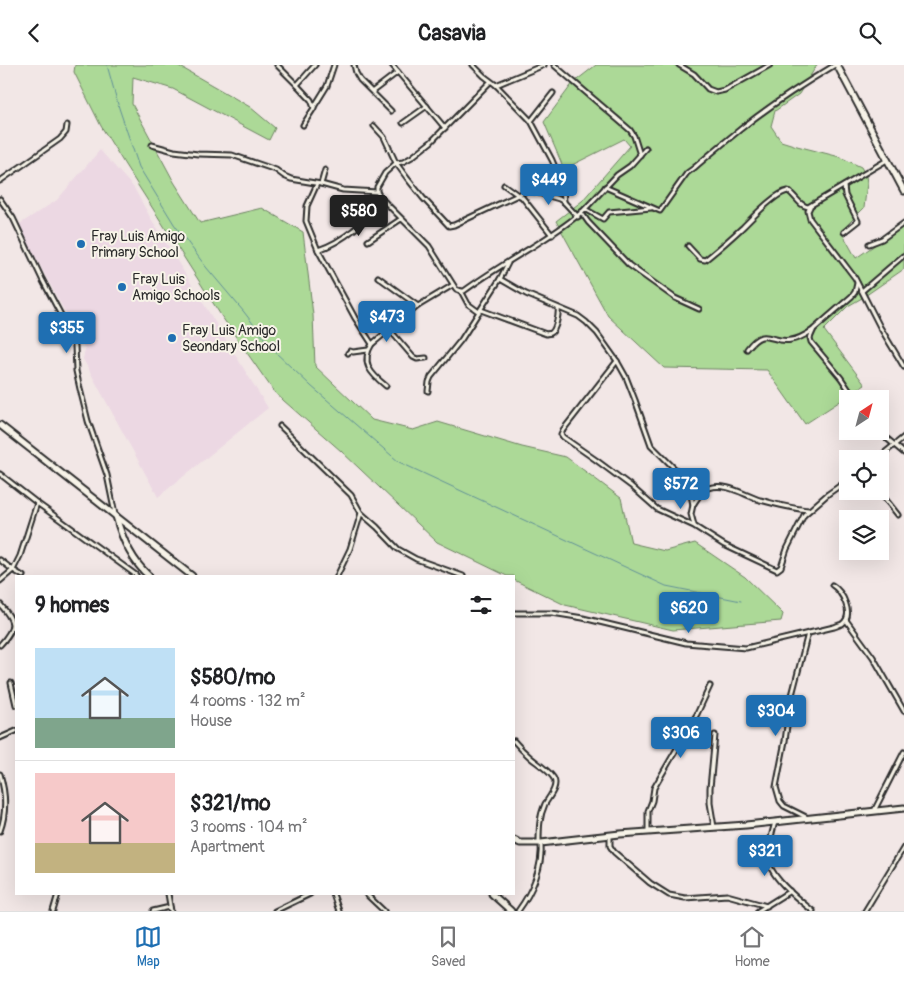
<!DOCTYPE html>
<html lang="en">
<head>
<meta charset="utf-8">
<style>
	body { margin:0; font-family:Pangolin,sans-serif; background:#f2f2f2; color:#202124; height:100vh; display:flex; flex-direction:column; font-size:19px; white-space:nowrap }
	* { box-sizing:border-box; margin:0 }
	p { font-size:16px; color:#757577 }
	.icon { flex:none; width:28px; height:28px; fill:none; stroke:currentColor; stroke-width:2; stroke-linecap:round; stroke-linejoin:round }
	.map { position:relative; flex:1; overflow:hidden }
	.side { position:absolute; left:15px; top:510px; width:500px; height:320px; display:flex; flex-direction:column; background:#fff; border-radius:0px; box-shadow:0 5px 20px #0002 }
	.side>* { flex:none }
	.needle { width:32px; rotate:36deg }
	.buttons { position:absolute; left:839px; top:325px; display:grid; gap:10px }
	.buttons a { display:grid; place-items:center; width:50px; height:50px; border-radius:0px; background:#fff; box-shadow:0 5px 20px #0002; font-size:25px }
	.price { position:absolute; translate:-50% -42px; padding:0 11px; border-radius:5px; background:#1f6fb2; color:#fff; font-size:16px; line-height:32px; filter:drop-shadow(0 1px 2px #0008) }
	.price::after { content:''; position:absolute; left:50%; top:30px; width:15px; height:11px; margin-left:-8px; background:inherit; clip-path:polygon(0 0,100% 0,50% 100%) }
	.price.on { background:#222; color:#fff }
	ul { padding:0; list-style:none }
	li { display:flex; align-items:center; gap:15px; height:125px; padding:0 20px }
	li+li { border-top:1px solid #e0e0e0 }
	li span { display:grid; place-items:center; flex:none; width:140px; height:100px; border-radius:0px; color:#555 }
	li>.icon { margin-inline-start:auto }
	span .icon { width:60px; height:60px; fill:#fffc; stroke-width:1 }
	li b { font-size:21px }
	h2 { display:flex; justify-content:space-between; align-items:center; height:60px; padding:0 20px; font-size:21px }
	header { display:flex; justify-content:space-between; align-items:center; height:65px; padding:0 20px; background:#fff; font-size:22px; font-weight:700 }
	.tab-bar { display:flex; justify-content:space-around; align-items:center; height:70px; border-top:1px solid #e0e0e0; background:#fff; font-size:14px; color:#757577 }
	.tab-bar a { display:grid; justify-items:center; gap:2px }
	.tab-bar .on { color:#1f6fb2 }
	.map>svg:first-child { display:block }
</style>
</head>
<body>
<header><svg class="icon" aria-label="back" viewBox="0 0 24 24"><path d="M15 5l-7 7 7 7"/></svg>Casavia<svg class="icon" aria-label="search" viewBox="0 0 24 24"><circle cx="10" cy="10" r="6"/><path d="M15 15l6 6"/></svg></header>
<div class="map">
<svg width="904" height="846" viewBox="0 0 904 846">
	<rect width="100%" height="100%" fill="#f2e7e6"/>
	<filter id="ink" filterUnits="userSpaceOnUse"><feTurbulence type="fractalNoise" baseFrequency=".02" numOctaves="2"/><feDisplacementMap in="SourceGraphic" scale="10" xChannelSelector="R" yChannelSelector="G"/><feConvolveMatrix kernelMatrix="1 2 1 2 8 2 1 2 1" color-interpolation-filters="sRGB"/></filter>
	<g filter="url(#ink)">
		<!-- built -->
		<path fill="#ecd8e3" d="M100,85L134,123L150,152L268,343L158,432L83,294L85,284L18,160L57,135Z"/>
		<!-- green -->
		<g fill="#acd997" stroke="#6c8261">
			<path d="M75,0H177L250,42L275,63L269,75L173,24L133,12L132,39L174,117L200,158L262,143L303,167L313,250L315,301L372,355L413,365L438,357L522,382L566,392L621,433L631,478L665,486L695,478L745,512L783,549L781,556L673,565L565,540L514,515V511H507L437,477L341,386L275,328L222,252L125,100L101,61L74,7Z"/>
			<path d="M596,0H817L799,29L775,46L771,61L781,76L797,81L840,92L861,102L866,111L867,118L864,143L841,166L856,193L904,160V204L862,233L848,241L824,265L865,320L805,359L767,305L664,303L608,251L556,156L582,136L630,81L624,74L564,104L544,57L573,18Z"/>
		</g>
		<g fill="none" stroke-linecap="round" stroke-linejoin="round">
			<!-- stream -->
			<path stroke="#619098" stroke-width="1" d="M107,0L119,43L139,102L174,159L206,202L244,247L274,286L311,321L399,397L666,521L741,536"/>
			<!-- street casing -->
			<g stroke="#2b2b2b" stroke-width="7">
				<g id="street">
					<path d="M277,0L297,20L315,0"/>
					<path d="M354,0L356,8L360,15L391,46"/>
					<path d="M392,0L445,63"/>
					<path d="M473,0L484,11L496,20L531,56L552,95L563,121L564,137"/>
					<path d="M554,0L630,65L634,71L640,90"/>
					<path d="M679,0L694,9L708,24L716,27L725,25L770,0"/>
					<path d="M490,17L431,77L412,92L403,97L396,98L385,108L377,122V127L381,133L429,181L456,224L461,226H464C486,210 509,196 532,182C551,170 569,159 585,144L603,154L609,147L651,143"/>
					<path d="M297,20L311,35L314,43L303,60"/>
					<path d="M496,20L544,0"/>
					<path d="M373,26L398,7"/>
					<path d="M314,42L327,21L334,0"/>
					<path d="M531,56L553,28"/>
					<path d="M403,58L427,41"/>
					<path d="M374,61L384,72L396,98L407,113L423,133L449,161L454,160L518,130L522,132L552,170"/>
					<path d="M152,80L174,86L198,89L232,90L276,105L284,111L291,114L321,119L343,125L377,127"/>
					<path d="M0,116L60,74L66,67L67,60"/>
					<path d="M317,119L307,141L306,156L318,185L355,253L372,279"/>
					<path d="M321,119L325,105"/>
					<path d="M504,120L518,130L528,125L559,134L564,137L578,152"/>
					<path d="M844,121L845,130L858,156L844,167"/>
					<path d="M605,122L660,146L687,108L694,103C710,89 726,76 742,63C771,40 803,19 835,0"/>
					<path d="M0,134L13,153L42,214L72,271L75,281L76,306L80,324L88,356L107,410L115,449"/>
					<path d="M810,142L808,146L810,154L855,213L880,262L904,302"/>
					<path d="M585,144L617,110L630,101L646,83"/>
					<path d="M581,147L588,157L629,200L675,233L699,244"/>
					<path d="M368,176L401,154"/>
					<path d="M869,179L882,174L904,158"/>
					<path d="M688,181L700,194L705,195C718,185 731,173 743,162C753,152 775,128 788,126C796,131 799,141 808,142L887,95"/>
					<path d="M318,185C345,176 365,156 383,136"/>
					<path d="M508,198L500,214L526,229L578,251L586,257L597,268L617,296L626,312L635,335L651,380L681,410L686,418L691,430L693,440L691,449L694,460"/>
					<path d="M378,212L418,241L453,220"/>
					<path d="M461,226L468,239L479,247"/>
					<path d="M862,226L903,191"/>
					<path d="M481,245L546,269C548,268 550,269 551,268C556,265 559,249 558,243"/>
					<path d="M389,264L413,292L417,294L426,293"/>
					<path d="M747,284C765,260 771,279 791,275C800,274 807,269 813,265"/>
					<path d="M348,288L350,286L353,287L368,285"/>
					<path d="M617,296L563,365L561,369L563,372L596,395L631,421L657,444L694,461L724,480L777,505L781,502L787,484L804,450L828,429L848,415"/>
					<path d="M386,321C371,309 360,298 372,279L418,241"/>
					<path d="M428,326L429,317L431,312L461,275L500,214"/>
					<path d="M855,334L841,313L811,277L810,273L814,264L852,231L855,227L857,218"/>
					<path d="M280,361L351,430L361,448L377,462L398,484L416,494L463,511"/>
					<path d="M878,366L904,388"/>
					<path d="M877,394L904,372"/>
					<path d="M0,409L37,438L136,510"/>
					<path d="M879,426L898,450"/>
					<path d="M693,440C697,434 701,426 708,423C726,417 744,430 760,435C776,439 793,444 809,445"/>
					<path d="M0,495L13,505L23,511"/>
					<path d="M337,511L350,484L361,448"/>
					<path d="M0,516L13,505L20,491L37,438"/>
					<path d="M0,539C15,557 17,561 0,580"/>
					<path d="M514,548H552L583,553L686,578L746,583L834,562C835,562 841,559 842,559C855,550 842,526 832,520"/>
					<path d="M846,555L873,592L904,646"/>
					<path d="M808,568L790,638L785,676L776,722L780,736L784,741L808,753"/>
					<path d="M11,618L16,640"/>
					<path d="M0,673L16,666"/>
					<path d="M514,676C519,682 525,688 531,693C537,698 551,707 554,714C558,722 549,732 545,739C539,752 539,764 539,778"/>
					<path d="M0,709C6,729 7,747 0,766"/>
					<path d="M874,746L904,687"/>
					<path d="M775,757C772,768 768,781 768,792C768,811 799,835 813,846"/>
					<path d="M714,762L710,738V723L715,670"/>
					<path d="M648,767V746L652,736L654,723L697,649L710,621"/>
					<path d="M610,770V781L614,787L650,818L669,830L685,833L727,830L767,841"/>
					<path d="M168,829L171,846"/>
					<path d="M333,829L339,846"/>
					<path d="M366,829L384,846"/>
					<path d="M53,846L58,829"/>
					<path d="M153,846L170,842"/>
					<path d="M275,846L310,829"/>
					<path d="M518,846C532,827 543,802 541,778"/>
					<path d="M758,846L790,826"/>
					<path d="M865,846L904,782"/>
				</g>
			</g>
			<!-- secondary casing -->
			<g stroke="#2b2b2b" stroke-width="9">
				<g id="secondary">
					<path d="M837,0L904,126"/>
					<path d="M0,360L192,511"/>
					<path d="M116,451C122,474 131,495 149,511"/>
					<path d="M514,775L520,778H541L620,769L746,760L904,743"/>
					<path d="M492,829L511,846"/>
				</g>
			</g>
			<!-- street -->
			<use href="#street" stroke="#f7f3e8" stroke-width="3"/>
			<!-- secondary -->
			<use href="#secondary" stroke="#f7f3e8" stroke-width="5"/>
		</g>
	</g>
	<!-- markers -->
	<g fill="#1f6fb2" stroke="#f7f3e8" stroke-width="2">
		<circle cx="81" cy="179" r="5"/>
		<circle cx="122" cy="222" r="5"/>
		<circle cx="172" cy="273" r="5"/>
	</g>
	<g text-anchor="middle" stroke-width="4" stroke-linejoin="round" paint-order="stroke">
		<!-- poi labels -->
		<g font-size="14" fill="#2b2b2b" stroke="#f7f3e8" text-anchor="start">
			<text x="91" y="176">Fray Luis Amigo<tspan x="91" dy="16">Primary School</tspan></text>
			<text x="132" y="219">Fray Luis<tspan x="132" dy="16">Amigo Schools</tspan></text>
			<text x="182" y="270">Fray Luis Amigo<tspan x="182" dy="16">Seondary School</tspan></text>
		</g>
	</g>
</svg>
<div class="buttons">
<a><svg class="needle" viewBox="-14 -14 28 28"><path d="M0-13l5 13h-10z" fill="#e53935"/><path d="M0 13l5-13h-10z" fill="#757577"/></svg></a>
<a><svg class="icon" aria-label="locate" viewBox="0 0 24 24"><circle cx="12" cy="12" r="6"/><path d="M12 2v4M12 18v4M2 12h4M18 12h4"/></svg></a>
<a><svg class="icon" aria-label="layers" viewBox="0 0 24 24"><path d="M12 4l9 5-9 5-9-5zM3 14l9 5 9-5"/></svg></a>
</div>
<b class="price" style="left:549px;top:141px">$449</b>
<b class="price on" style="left:359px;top:172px">$580</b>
<b class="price" style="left:387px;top:278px">$473</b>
<b class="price" style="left:67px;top:289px">$355</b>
<b class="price" style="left:681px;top:445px">$572</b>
<b class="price" style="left:689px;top:569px">$620</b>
<b class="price" style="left:776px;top:672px">$304</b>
<b class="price" style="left:681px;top:694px">$306</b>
<b class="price" style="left:765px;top:812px">$321</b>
<section class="side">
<h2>9 homes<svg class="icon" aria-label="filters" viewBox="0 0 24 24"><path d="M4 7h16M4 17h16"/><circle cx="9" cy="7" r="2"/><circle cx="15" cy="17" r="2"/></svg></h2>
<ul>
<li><span style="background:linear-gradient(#bfe0f5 70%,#7fa58c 0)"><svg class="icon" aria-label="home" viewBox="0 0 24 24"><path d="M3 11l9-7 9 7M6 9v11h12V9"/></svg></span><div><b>$580/mo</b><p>4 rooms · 132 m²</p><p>House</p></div></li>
<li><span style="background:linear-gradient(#f6c9c9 70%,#c2b280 0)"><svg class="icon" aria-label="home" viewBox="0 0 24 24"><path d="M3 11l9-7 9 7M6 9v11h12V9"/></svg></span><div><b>$321/mo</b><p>3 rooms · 104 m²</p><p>Apartment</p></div></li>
</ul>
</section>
</div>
<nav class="tab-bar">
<a class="on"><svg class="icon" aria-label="map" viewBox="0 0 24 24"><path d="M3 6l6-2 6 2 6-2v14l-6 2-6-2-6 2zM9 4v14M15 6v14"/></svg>Map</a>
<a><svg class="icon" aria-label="saved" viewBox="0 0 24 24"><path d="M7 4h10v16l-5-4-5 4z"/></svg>Saved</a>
<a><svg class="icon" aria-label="home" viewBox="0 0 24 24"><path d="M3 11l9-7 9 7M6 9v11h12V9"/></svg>Home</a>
</nav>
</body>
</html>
